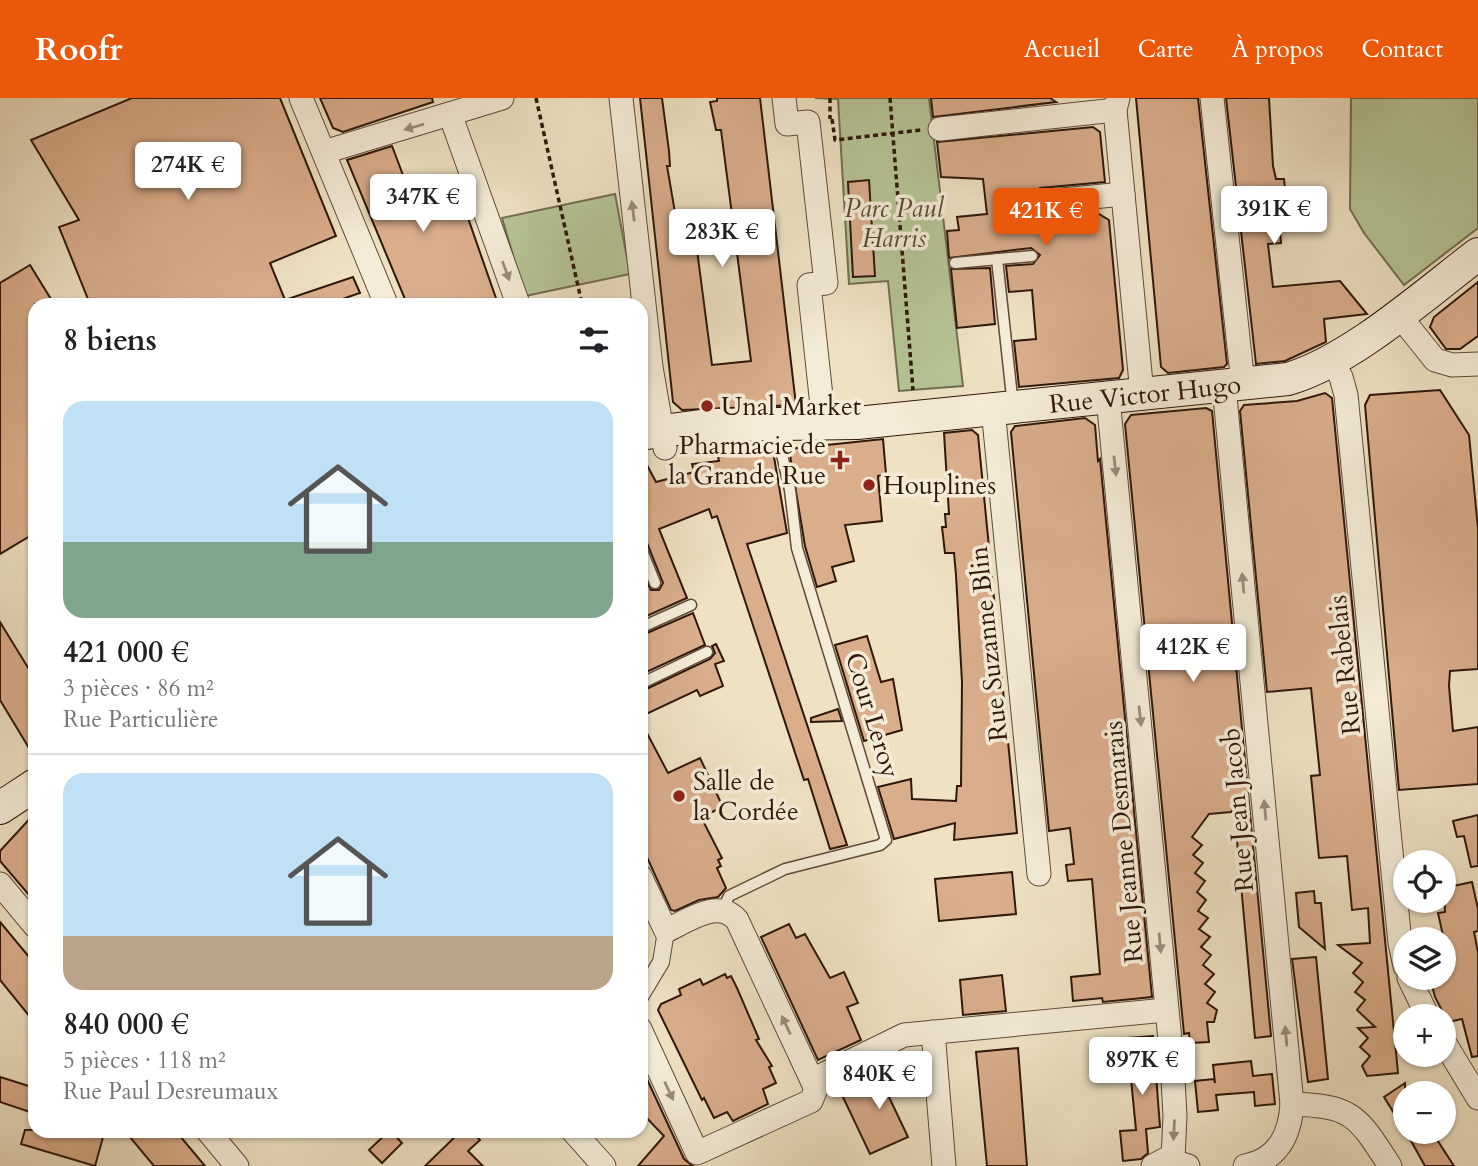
<!DOCTYPE html>
<html lang="fr">
<head>
<meta charset="utf-8">
<style>
	body { margin:0; font-family:Cardo,serif; background:#f6f6f6; color:#202124; height:100vh; display:flex; flex-direction:column; font-size:26px; white-space:nowrap }
	* { box-sizing:border-box; margin:0 }
	p { font-size:23px; color:#757577 }
	.icon { flex:none; width:38px; height:38px; fill:none; stroke:currentColor; stroke-width:2; stroke-linecap:round; stroke-linejoin:round }
	.map { position:relative; flex:1; overflow:hidden }
	.drawer { position:absolute; left:28px; top:200px; width:620px; height:840px; display:flex; flex-direction:column; background:#fff; border-radius:21px; box-shadow:0 2px 5px #0004 }
	.drawer>* { flex:none }
	.tools { position:absolute; left:1393px; top:752px; display:grid; gap:14px }
	.tools a { display:grid; place-items:center; width:63px; height:63px; border-radius:50%; background:#fff; box-shadow:0 2px 5px #0004; font-size:35px }
	.price { position:absolute; translate:-50% -60px; padding:0 16px; border-radius:7px; background:#fff; color:#222; font-size:23px; line-height:46px; filter:drop-shadow(0 2px 4px #0008) }
	.price::after { content:''; position:absolute; left:50%; top:42px; width:21px; height:16px; margin-left:-10px; background:inherit; clip-path:polygon(0 0,100% 0,50% 100%) }
	.price.current { background:#ea580c; color:#fff }
	ul { padding:0; list-style:none }
	li { display:grid; align-content:center; gap:14px; height:371px; padding:0 35px }
	li+li { border-top:2px solid #e0e0e0 }
	li span { display:grid; place-items:center; height:217px; border-radius:21px; color:#555 }
	li>.icon { margin-inline-start:auto }
	span .icon { width:126px; height:126px; fill:#fffc; stroke-width:1 }
	li b { font-size:30px }
	h2 { display:flex; justify-content:space-between; align-items:center; height:84px; padding:0 35px; font-size:30px }
	header { display:flex; align-items:center; gap:42px; box-sizing:border-box; height:98px; padding:0 35px; background:#ea580c; color:#fff }
	header strong { font-size:33px }
	nav { display:flex; gap:38px; margin-inline-start:auto; font-size:24px }
	.map>svg:first-child { display:block }
</style>
</head>
<body>
<header>
<strong>Roofr</strong>
<nav><a>Accueil</a><a>Carte</a><a>À propos</a><a>Contact</a></nav>
</header>
<div class="map">
<svg width="1478" height="1068" viewBox="0 0 1478 1068">
	<rect width="100%" height="100%" fill="#eee2c3"/>
	<filter id="stains"><feTurbulence type="fractalNoise" baseFrequency=".00286" numOctaves="4"/><feColorMatrix values="0 0 0 0 .2 0 0 0 0 .09 0 0 0 0 .02 0 0 0 .5 -.17"/></filter>
	<radialGradient id="worn" r=".72"><stop offset=".6" stop-color="#630" stop-opacity="0"/><stop offset="1" stop-color="#630" stop-opacity=".3"/></radialGradient>
	<!-- green -->
	<g fill="#b6c495" stroke="#726e50" stroke-width="2">
		<path d="M815,0H929L963,288L899,293L888,183L849,186L838,1Z"/>
		<path d="M1351,0H1478V130L1404,187L1364,135L1350,111Z"/>
		<path d="M615,96L630,176L525,198L502,120Z"/>
	</g>
	<!-- building -->
	<g fill="#daad8b" stroke="#2f170b" stroke-width="2">
		<path d="M132,0H280L336,138L270,165L285,202L353,179L360,195L328,206H90L59,129L79,122L31,42Z"/>
		<path d="M320,0H432L433,4L343,34L333,30Z"/>
		<path d="M640,0H662L669,53L670,68H667L678,132L694,129L712,267L751,263L721,32H716L710,4L717,3V0H760L796,307L682,312L673,304Z"/>
		<path d="M931,0H1050L1056,4L933,19Z"/>
		<path d="M1136,0H1198L1227,266L1224,269L1168,275L1161,269Z"/>
		<path d="M1226,0H1269L1273,68L1276,81H1284L1288,119L1279,120L1281,145L1268,146L1273,189L1340,183L1367,216L1324,221L1326,244L1285,263L1256,266Z"/>
		<path d="M1093,29L1100,34L1105,84L1040,90L1030,98L1028,106L1037,117L1094,113L1109,122L1123,272L1119,280L1019,289L1014,243L1036,241L1032,192L1009,194L1006,168L1033,166L1040,157L1031,150L949,160L947,133L959,132L957,119L987,116L983,81L941,79L937,44Z"/>
		<path d="M392,48L409,93L453,77L498,206H407L347,62Z"/>
		<path d="M869,82L875,178L853,179L848,84Z"/>
		<path d="M30,167L54,206H35V435L0,456V185Z"/>
		<path d="M990,170L995,226L957,230L951,171Z"/>
		<path d="M1478,184V238L1460,251H1446L1430,229L1434,219Z"/>
		<path d="M1440,292L1469,337L1478,431V571L1450,573L1449,588L1453,633L1478,629V686L1399,692L1365,307L1370,297Z"/>
		<path d="M1325,295L1332,300L1398,975L1367,978L1362,968L1370,958L1360,949L1368,940L1358,930L1375,929L1357,912L1365,902L1355,894L1363,884L1353,875L1362,865L1338,847L1370,845L1368,810L1352,812L1347,758L1319,760L1311,678L1320,677L1311,590L1267,594L1240,313L1244,307L1297,303Z"/>
		<path d="M1206,310L1212,313L1271,938L1255,940L1234,710L1231,714L1209,716L1192,739L1202,747L1193,757L1203,765L1195,775L1205,783L1197,794L1206,802L1198,813L1208,820L1199,831L1210,839L1201,849L1211,857L1203,867L1214,876L1205,886L1215,894L1207,905L1217,912L1214,924H1207L1209,944L1190,945L1189,935L1184,936L1125,326L1131,317Z"/>
		<path d="M1085,320L1095,327L1098,363L1100,361L1152,899L1103,904L1102,900L1073,903L1071,879L1100,876L1092,781L1068,783L1066,767L1074,766L1070,730L1049,733L1011,334L1015,328Z"/>
		<path d="M972,332L978,337L1017,735L954,742L955,725L894,741L878,689L911,681L912,701L956,703L957,688H961L962,584L956,477L954,455H945L942,429H946L945,416H949L944,335Z"/>
		<path d="M883,341L886,376L878,378L882,423L845,427L854,463L832,469L836,483L817,489L805,448L789,351Z"/>
		<path d="M773,353L787,435L747,446L847,747L830,751L808,681L804,682L717,418L712,420L709,411L659,431L687,500L640,521V470L651,492H659L663,485L647,445L640,440V354L656,384L694,374L692,366L719,363L718,359Z"/>
		<path d="M693,515L705,547L640,577V538Z"/>
		<path d="M0,524L35,581V660L0,602Z"/>
		<path d="M867,538L881,584L893,581L902,632L864,643L835,547Z"/>
		<path d="M716,546L724,563L715,566L723,588L700,598L697,592L640,619V594L710,561L715,555L712,548Z"/>
		<path d="M838,611L842,623L811,624V620Z"/>
		<path d="M640,622L668,675L700,660L723,709L701,719L722,760L718,762L721,768L717,770L726,790L718,799L699,802L675,813L671,812L640,744Z"/>
		<path d="M35,715V804L0,763V753Z"/>
		<path d="M1478,717V768L1471,769L1464,738L1457,739L1453,723Z"/>
		<path d="M1012,774L1016,816L939,823L935,781Z"/>
		<path d="M1472,784L1478,811V833L1474,834L1478,854V958L1472,959L1462,921L1448,924L1435,899L1430,880H1444V842L1438,815L1445,814L1444,790Z"/>
		<path d="M1314,793L1315,805H1321L1325,851L1299,829L1296,795Z"/>
		<path d="M0,824L35,866V925L0,882Z"/>
		<path d="M789,826L796,840L805,836L830,880L844,874L858,905L847,909L861,942L818,962L761,839Z"/>
		<path d="M1316,859L1328,981L1308,984L1292,861Z"/>
		<path d="M725,876L727,880L731,878L737,890L759,941L756,942L772,968L769,969L776,985L763,991L768,1006L733,1023L727,1014L714,1020L704,1000L702,1002L658,912L661,906L681,897L679,891L700,881L703,887Z"/>
		<path d="M1002,877L1006,913L963,917L960,882Z"/>
		<path d="M1153,938L1160,1029L1146,1031L1148,1055L1141,1061L1123,1063L1120,1033L1136,1032L1127,940Z"/>
		<path d="M1018,950L1027,1068H987L976,954Z"/>
		<path d="M1251,963L1253,978L1272,976L1275,1006L1255,1008L1254,994L1216,997L1218,1012L1198,1014L1195,983L1214,981L1215,985L1213,967Z"/>
		<path d="M640,966L684,1061L693,1068H638L664,1038L640,1013Z"/>
		<path d="M916,978L918,993L888,997L908,1039L870,1056L842,997L880,979L881,982Z"/>
		<path d="M0,979L35,990L30,1014L0,1004Z"/>
		<path d="M1405,985V1033L1384,999Z"/>
		<path d="M25,1032H105L95,1068L21,1046Z"/>
		<path d="M124,1032H175L205,1068H154Z"/>
		<path d="M390,1032L402,1045L382,1065L369,1052Z"/>
		<path d="M462,1032H471L480,1042L468,1053L483,1068H425Z"/>
		<path d="M1406,1034H1432L1454,1068H1425Z"/>
	</g>
	<g fill="none" stroke-linecap="round" stroke-linejoin="round">
		<!-- service casing -->
		<g stroke="#5f4a39" stroke-width="13">
			<g id="service">
				<path d="M997,161L1013,308"/>
				<path d="M955,165L1032,158"/>
				<path d="M640,448L655,485"/>
				<path d="M640,530L691,507"/>
				<path d="M640,586L707,554"/>
				<path d="M722,813L729,798L785,771L880,747L886,742L797,450L790,392L776,330"/>
			</g>
		</g>
		<!-- pedestrian casing -->
		<g stroke="#5f4a39" stroke-width="18">
			<path id="pedestrian" d="M640,899L661,864L666,833"/>
		</g>
		<!-- minor casing -->
		<g stroke="#5f4a39" stroke-width="25">
			<g id="minor">
				<path d="M301,0L386,206"/>
				<path d="M621,0L651,269L665,350"/>
				<path d="M784,0L787,26L808,24L826,185L809,187L824,326"/>
				<path d="M1118,0L1115,12L1142,296"/>
				<path d="M1212,0L1243,286"/>
				<path d="M450,16L518,206"/>
				<path d="M940,31L1115,12"/>
				<path d="M324,54L502,0"/>
				<path d="M1042,104L1123,96"/>
				<path d="M1399,217L1435,262L1452,267L1478,266"/>
				<path d="M1331,262L1341,279L1346,297L1400,845L1405,868"/>
				<path d="M1224,288L1292,1006C1290,1037 1278,1062 1245,1068"/>
				<path d="M1108,300L1172,963L1175,1018L1173,1061"/>
				<path d="M993,311L1039,776"/>
				<path d="M640,778L666,833C687,823 718,800 737,822L816,991L811,1003L697,1055L640,931"/>
				<path d="M0,786L35,828"/>
				<path d="M1409,880L1428,919"/>
				<path d="M933,934L944,1068"/>
				<path d="M1444,944L1478,1000"/>
				<path d="M812,982L904,937L1166,912"/>
				<path d="M1292,1006C1354,1008 1358,1019 1390,1068"/>
				<path d="M207,1032L237,1068"/>
				<path d="M572,1032L604,1068"/>
				<path d="M1153,1068L1166,1061L1188,1068"/>
			</g>
		</g>
		<!-- secondary casing -->
		<g stroke="#2f170b" stroke-width="34">
			<g id="secondary">
				<path d="M640,336L708,327L857,325L1288,281C1352,262 1424,197 1478,156"/>
				<path d="M0,710L35,687"/>
			</g>
		</g>
		<!-- path -->
		<g stroke="#2f170b" stroke-width="3.5" stroke-dasharray="5 3.5" stroke-linecap="butt">
			<path d="M536,0L582,206"/>
			<path d="M830,0V21"/>
			<path d="M890,0L913,292"/>
			<path d="M832,21L835,42L921,32"/>
		</g>
		<!-- service -->
		<use href="#service" stroke="#f4ecd8" stroke-width="10"/>
		<!-- pedestrian -->
		<use href="#pedestrian" stroke="#f4ecd8" stroke-width="16"/>
		<!-- minor -->
		<use href="#minor" stroke="#f4ecd8" stroke-width="23"/>
		<!-- secondary -->
		<use href="#secondary" stroke="#f4ecd8" stroke-width="32"/>
	</g>
	<!-- one-way arrows -->
	<defs><path id="oneway-solid" d="M-6-.8H1V-3.2L6.5 0L1 3.2V.8H-6Z" transform="scale(1.75)"/></defs>
	<g fill="#9b8c7c">
		<use href="#oneway-solid" transform="translate(414 29) rotate(164)"/>
		<use href="#oneway-solid" transform="translate(633 113) rotate(-97)"/>
		<use href="#oneway-solid" transform="translate(506 173) rotate(70)"/>
		<use href="#oneway-solid" transform="translate(1115 368) rotate(84)"/>
		<use href="#oneway-solid" transform="translate(1243 485) rotate(-95)"/>
		<use href="#oneway-solid" transform="translate(1140 618) rotate(84)"/>
		<use href="#oneway-solid" transform="translate(1265 712) rotate(-95)"/>
		<use href="#oneway-solid" transform="translate(1160 845) rotate(85)"/>
		<use href="#oneway-solid" transform="translate(786 927) rotate(-115)"/>
		<use href="#oneway-solid" transform="translate(1286 938) rotate(-95)"/>
		<use href="#oneway-solid" transform="translate(669 993) rotate(65)"/>
		<use href="#oneway-solid" transform="translate(1174 1032) rotate(93)"/>
	</g>
	<!-- markers -->
	<g fill="#8f2418" stroke="#f4ecd8" stroke-width="2.5">
		<circle cx="707" cy="308" r="7"/>
		<path d="M836.5 351.5h7v7h7v7h-7v7h-7v-7h-7v-7h7z"/>
		<circle cx="869" cy="387" r="7"/>
		<circle cx="679" cy="698" r="7"/>
	</g>
	<g text-anchor="middle" stroke-width="7" stroke-linejoin="round" paint-order="stroke">
		<!-- park labels -->
		<g font-size="26" font-style="italic" fill="#584b34" stroke="#f4ecd8">
			<text x="894" y="119">Parc Paul<tspan x="894" dy="30">Harris</tspan></text>
		</g>
		<!-- street labels -->
		<g font-size="26" fill="#2f170b" stroke="#f4ecd8">
			<text transform="translate(1145 296) rotate(-6)" y="9">Rue Victor Hugo</text>
			<text transform="translate(988 546) rotate(-96)" y="9">Rue Suzanne Blin</text>
			<text transform="translate(1344 567) rotate(-96)" y="9">Rue Rabelais</text>
			<text transform="translate(873 617) rotate(73)" y="9">Cour Leroy</text>
			<text transform="translate(1237 712) rotate(-95)" y="9">Rue Jean Jacob</text>
			<text transform="translate(1123 744) rotate(-95)" y="9">Rue Jeanne Desmarais</text>
		</g>
		<!-- poi labels -->
		<g font-size="26" fill="#2f170b" stroke="#f4ecd8" text-anchor="start">
			<text x="721" y="317">Unal Market</text>
			<text x="826" y="356" text-anchor="end">Pharmacie de<tspan x="826" dy="30">la Grande Rue</tspan></text>
			<text x="883" y="396">Houplines</text>
			<text x="693" y="692">Salle de<tspan x="693" dy="30">la Cordée</tspan></text>
		</g>
	</g>
	<rect width="100%" height="100%" filter="url(#stains)"/>
	<rect width="100%" height="100%" fill="url(#worn)"/>
</svg>
<div class="tools">
<a><svg class="icon" aria-label="locate" viewBox="0 0 24 24"><circle cx="12" cy="12" r="6"/><path d="M12 2v4M12 18v4M2 12h4M18 12h4"/></svg></a>
<a><svg class="icon" aria-label="layers" viewBox="0 0 24 24"><path d="M12 4l9 5-9 5-9-5zM3 14l9 5 9-5"/></svg></a>
<a>+</a>
<a>−</a>
</div>
<b class="price" style="left:188px;top:104px">274K €</b>
<b class="price" style="left:423px;top:136px">347K €</b>
<b class="price" style="left:1274px;top:148px">391K €</b>
<b class="price current" style="left:1046px;top:150px">421K €</b>
<b class="price" style="left:722px;top:171px">283K €</b>
<b class="price" style="left:1193px;top:586px">412K €</b>
<b class="price" style="left:1142px;top:999px">897K €</b>
<b class="price" style="left:879px;top:1013px">840K €</b>
<section class="drawer">
<h2>8 biens<svg class="icon" aria-label="filters" viewBox="0 0 24 24"><path d="M4 7h16M4 17h16"/><circle cx="9" cy="7" r="2"/><circle cx="15" cy="17" r="2"/></svg></h2>
<ul>
<li><span style="background:linear-gradient(#bfe0f5 65%,#7fa58c 0)"><svg class="icon" aria-label="home" viewBox="0 0 24 24"><path d="M3 11l9-7 9 7M6 9v11h12V9"/></svg></span><div><b>421 000 €</b><p>3 pièces · 86 m²</p><p>Rue Particulière</p></div></li>
<li><span style="background:linear-gradient(#bfe0f5 75%,#b9a48a 0)"><svg class="icon" aria-label="home" viewBox="0 0 24 24"><path d="M3 11l9-7 9 7M6 9v11h12V9"/></svg></span><div><b>840 000 €</b><p>5 pièces · 118 m²</p><p>Rue Paul Desreumaux</p></div></li>
</ul>
</section>
</div>
</body>
</html>
